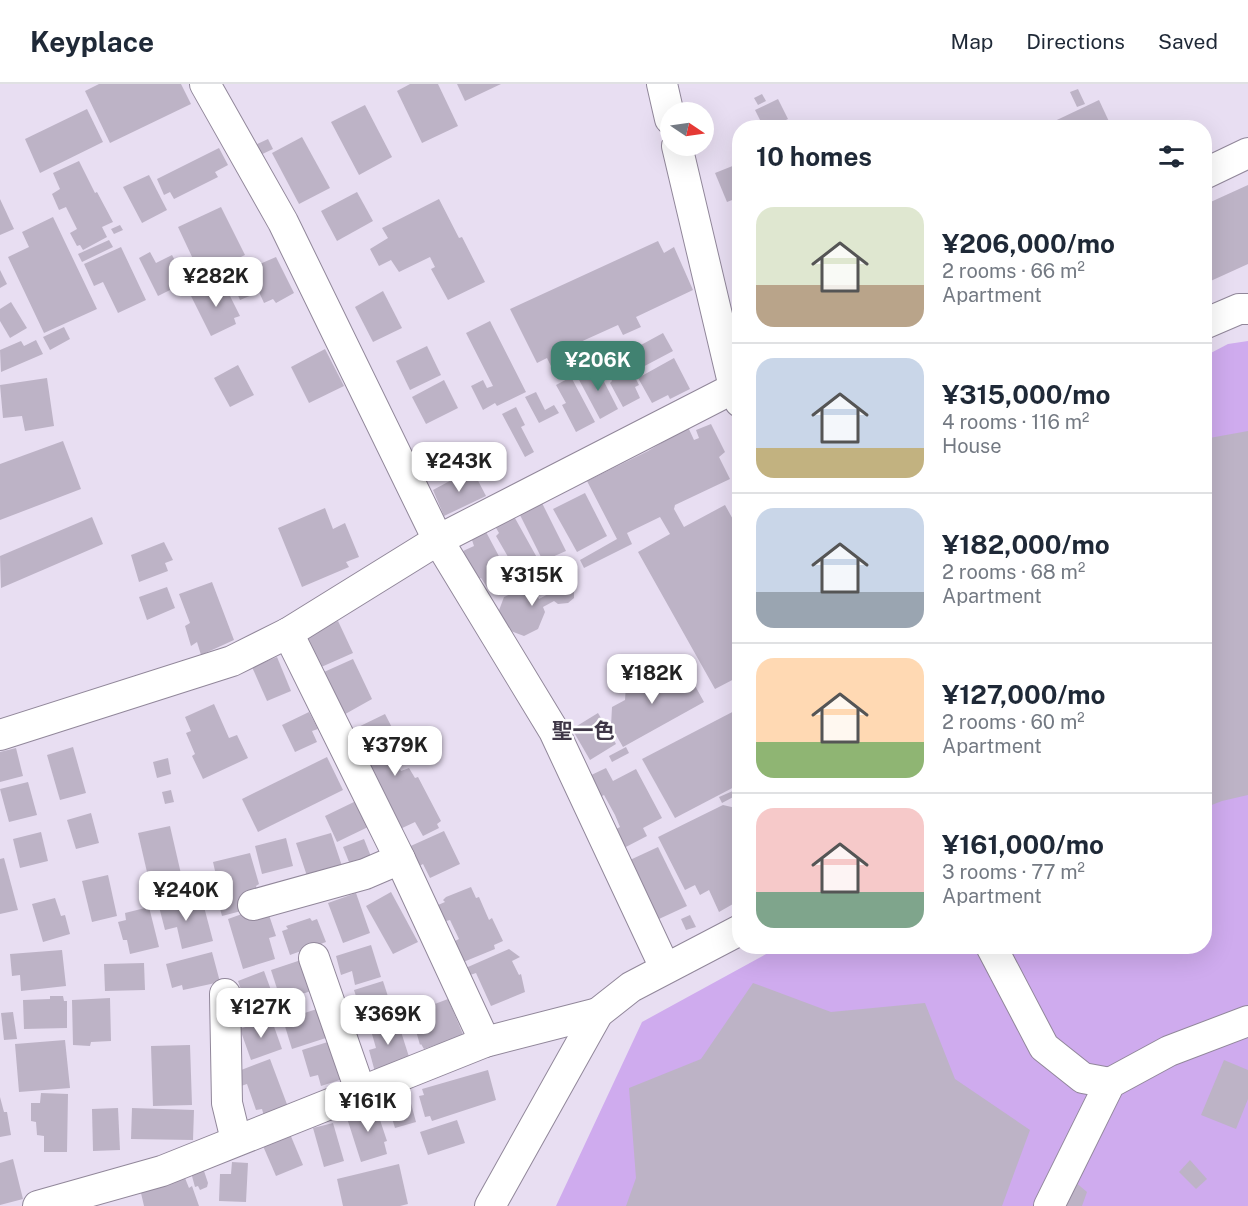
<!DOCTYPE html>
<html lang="en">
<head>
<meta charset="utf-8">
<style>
	body { margin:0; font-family:"Public Sans","Noto Sans JP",sans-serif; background:#f6f6f7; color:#1f2937; height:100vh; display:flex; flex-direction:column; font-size:22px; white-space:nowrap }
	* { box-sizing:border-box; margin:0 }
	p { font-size:20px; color:#747a83 }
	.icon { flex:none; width:33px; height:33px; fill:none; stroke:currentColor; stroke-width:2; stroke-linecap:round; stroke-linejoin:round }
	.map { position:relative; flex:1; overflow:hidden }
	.panel { position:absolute; left:732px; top:36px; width:480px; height:834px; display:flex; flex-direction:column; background:#fff; border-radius:24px; box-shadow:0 6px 24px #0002 }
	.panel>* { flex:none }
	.needle { width:39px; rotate:103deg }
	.controls { position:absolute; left:660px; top:18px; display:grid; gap:12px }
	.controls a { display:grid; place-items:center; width:54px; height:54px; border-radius:50%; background:#fff; box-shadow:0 6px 24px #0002; font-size:30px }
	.price { position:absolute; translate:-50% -51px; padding:0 14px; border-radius:12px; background:#fff; color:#222; font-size:20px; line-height:39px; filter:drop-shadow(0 2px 3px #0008) }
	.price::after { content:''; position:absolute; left:50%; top:36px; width:18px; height:14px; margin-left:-9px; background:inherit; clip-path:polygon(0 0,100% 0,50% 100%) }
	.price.selected { background:#418271; color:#fff }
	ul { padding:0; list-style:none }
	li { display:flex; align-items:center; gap:18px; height:150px; padding:0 24px }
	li+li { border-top:2px solid #e0e1e3 }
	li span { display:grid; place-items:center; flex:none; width:168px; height:120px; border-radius:18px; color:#555 }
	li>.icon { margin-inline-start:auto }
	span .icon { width:72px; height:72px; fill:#fffc; stroke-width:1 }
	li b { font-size:26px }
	h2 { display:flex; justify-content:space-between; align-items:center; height:72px; padding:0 24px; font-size:26px }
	header { display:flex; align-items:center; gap:36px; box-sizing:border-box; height:84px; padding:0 30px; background:#fff; border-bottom:2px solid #e0e1e3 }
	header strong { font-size:28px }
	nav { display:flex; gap:33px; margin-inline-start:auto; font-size:21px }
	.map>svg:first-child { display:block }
</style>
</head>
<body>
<header>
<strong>Keyplace</strong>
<nav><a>Map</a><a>Directions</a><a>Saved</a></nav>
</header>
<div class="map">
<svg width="1248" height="1122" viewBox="0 0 1248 1122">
	<rect width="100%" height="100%" fill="#e8def2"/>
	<!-- green -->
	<path fill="#cfabee" d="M1248,257V1122H556L642,938L779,863L1204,862L1205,272L1228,260Z"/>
	<!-- building -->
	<g fill="#bdb3c6">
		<path d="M99,0H181L191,20L110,59L85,7Z"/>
		<path d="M410,0H438L458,42L422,59L397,7Z"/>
		<path d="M457,0H501L465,17Z"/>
		<path d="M1078,5L1085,20L1077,23L1070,8Z"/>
		<path d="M762,10L766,17L758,21L754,14Z"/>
		<path d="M778,15L788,35L770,44H764L755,26Z"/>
		<path d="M1099,16L1112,44H1040Z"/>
		<path d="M365,21L392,73L359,91L331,38Z"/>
		<path d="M87,25L103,58L40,89L25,55Z"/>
		<path d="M302,53L330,104L299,120L272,69Z"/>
		<path d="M268,55L273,65L256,73L251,63Z"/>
		<path d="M219,64L228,81L215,88L218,93L174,115L170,108L164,111L157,95Z"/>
		<path d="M79,77L95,109L97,108L113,138L102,143L107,153L83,166L80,161L77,162L70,149L77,145L66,123L59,126L52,110L60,105L53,89Z"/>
		<path d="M740,79V113L727,118L715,89Z"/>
		<path d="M149,91L167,126L142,139L123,103Z"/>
		<path d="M1248,101V180L1204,200V121Z"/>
		<path d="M357,108L373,137L337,157L321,127Z"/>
		<path d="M0,115L14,145L0,151Z"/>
		<path d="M439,115L459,154L462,153L485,198L448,216L431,185L435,183L430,173L399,188L391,176L379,182L370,165L388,154L382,144Z"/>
		<path d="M221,123L245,171L201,192L178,143Z"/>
		<path d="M53,133L97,225L44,249L8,173L29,163L22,148Z"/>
		<path d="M120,141L123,146L114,150L111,145Z"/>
		<path d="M109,156L113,163L82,178L78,170Z"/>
		<path d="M658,157L664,169L674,163L693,206L636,233L641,243L623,251L618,241L567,264L572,275L552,284L547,274L537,279L510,225Z"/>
		<path d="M121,163L146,216L118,229L103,198L94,202L84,180Z"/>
		<path d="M150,168L156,179L172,171L186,198L158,212L139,174Z"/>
		<path d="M276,173L294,209L276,219L273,215L264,219L259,208L240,216L230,193Z"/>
		<path d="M0,186L7,200L0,204Z"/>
		<path d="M222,196L240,232L234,234L236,240L211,252L191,212Z"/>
		<path d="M383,207L402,244L373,258L355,223Z"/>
		<path d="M11,218L27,244L10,254L0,237V225Z"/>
		<path d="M490,237L526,308L497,322L495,319L483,326L471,302L483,296L487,304L493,302L466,249Z"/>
		<path d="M64,243L70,255L50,266L43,253Z"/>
		<path d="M663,249L673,267L637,286L628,268Z"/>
		<path d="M36,256L43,270L1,288L0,266L21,257L24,262Z"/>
		<path d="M427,262L441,291L410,306L396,277Z"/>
		<path d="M325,265L344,302L309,319L291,283Z"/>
		<path d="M622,268L639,301L635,303L640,314L623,323L610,299L612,297L603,278Z"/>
		<path d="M674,274L690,305L670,315L668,311L652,319L638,294Z"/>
		<path d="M238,281L254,311L230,323L214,294Z"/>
		<path d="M596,282L618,325L600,335L577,292Z"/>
		<path d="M571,293L595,338L576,348L562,321L566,319L556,301Z"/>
		<path d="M47,294L54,342L25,347L22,332L3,334L0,301Z"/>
		<path d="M444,296L458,324L426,340L412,313Z"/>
		<path d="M536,308L545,326L554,321L559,329L539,339L525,313Z"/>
		<path d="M516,323L525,341L521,343L534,368L525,373L502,330Z"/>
		<path d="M711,340L725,368L719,373L730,395L675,421L674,425L684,443L725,421L740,448V468L735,470L740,478V529L736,530L740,537V592L715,605L638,468L670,450L660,433L627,449L632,460L584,484L580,476L617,455L587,397L648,367L688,343L694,356L699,354L696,346Z"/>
		<path d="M1248,347V711L1222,717L1204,724V355Z"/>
		<path d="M63,357L81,405L0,436V380Z"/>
		<path d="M472,385L486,412L444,432L433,406Z"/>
		<path d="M585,409L607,452L577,468L553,425Z"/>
		<path d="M540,415L566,467L543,477L518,427Z"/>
		<path d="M325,424L333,445L345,439L359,473L346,478L349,483L302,503L278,444Z"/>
		<path d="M511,427L540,479L519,492L496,452L499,449L492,437Z"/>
		<path d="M92,433L103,460L1,504L0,472Z"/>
		<path d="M485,446L511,495L489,506L481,494L477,496L463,467L474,462L471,453Z"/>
		<path d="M164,458L173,476L165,479L168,487L139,498L131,471Z"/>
		<path d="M566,496L574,502V514L568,519L558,520L554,517L543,523L545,528L538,545L524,552L505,545L498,529L504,513L521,505L537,511L539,515L550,509L551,504L557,497Z"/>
		<path d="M212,498L234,556L201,571L197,558L191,562L185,542L190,539L179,510Z"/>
		<path d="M167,503L175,524L147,536L139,513Z"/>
		<path d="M338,537L353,569L319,584L302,553Z"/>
		<path d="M277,573L291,607L267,617L252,583Z"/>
		<path d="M353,575L372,615L340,633L322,600L329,598L324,588Z"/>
		<path d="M651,588L665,597L679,589L693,598L704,618L623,663L611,642L612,623L625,616L626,601Z"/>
		<path d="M214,620L229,654L237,651L248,674L203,695L192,672L195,670L186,649L191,647L185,633Z"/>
		<path d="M740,624V700L675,734L642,675Z"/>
		<path d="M309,628L318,645L312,647L317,658L295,668L282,641Z"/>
		<path d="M598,629L616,660L590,676L572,645Z"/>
		<path d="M385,630L403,665L392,670L401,687L409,684L415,694L418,693L441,737L437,740L439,744L423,752L415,738L398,746L350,647Z"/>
		<path d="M73,663L86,709L60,716L47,671Z"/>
		<path d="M626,663L629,669L612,678L609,672Z"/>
		<path d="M16,664L23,692L0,698V668Z"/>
		<path d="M327,673L343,706L258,748L242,715Z"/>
		<path d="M168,674L171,690L157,694L153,678Z"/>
		<path d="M606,684L613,697L636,685L662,734L643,744L647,752L622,765L613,747L620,743L615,731L604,711L596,715L585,694Z"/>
		<path d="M28,698L37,731L9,738L0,705Z"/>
		<path d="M171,706L174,718L165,720L162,708Z"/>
		<path d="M735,706L737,711L722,719L719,713Z"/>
		<path d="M356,717L368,743L337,758L325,732Z"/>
		<path d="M723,721L740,725V816L719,828L709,806L700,811L695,801L685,806L658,753Z"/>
		<path d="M91,729L99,759L76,765L67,736Z"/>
		<path d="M170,742L184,803L152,810L138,749Z"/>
		<path d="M444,747L460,780L430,794L423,780L413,785L404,765Z"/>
		<path d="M41,748L48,777L20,784L13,755Z"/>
		<path d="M331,749L343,785L308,795L296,759Z"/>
		<path d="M286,754L293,782L262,790L255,762Z"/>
		<path d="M364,755L372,775L351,783L343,763Z"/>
		<path d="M658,763L687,822L659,835L630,776Z"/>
		<path d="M250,769L259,800L256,802L259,814L249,825L222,832L216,810L220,809L213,778Z"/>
		<path d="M4,774L18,826L0,830V775Z"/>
		<path d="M108,791L117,832L92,838L82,797Z"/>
		<path d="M471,803L476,814L479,813L489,836L492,834L503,857L494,861L495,865L461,879L453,858L459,855L450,836L446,837L438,821L445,818L443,816L446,813Z"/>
		<path d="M391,808L418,858L393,870L366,822Z"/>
		<path d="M356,809L370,849L343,859L328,819Z"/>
		<path d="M176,811L180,825L203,819L213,857L182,865L177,843L165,846L157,815Z"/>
		<path d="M55,814L61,832L65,831L70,850L43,858L32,820Z"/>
		<path d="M149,823L159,863L130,870L127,856H123L118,838L126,836L125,829Z"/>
		<path d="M262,823L269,831L276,852L269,854L275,875L243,885L228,835Z"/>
		<path d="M690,831L696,843L686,846L681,835Z"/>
		<path d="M310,834L312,837L317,835L326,858L290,871L282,847L288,845L286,842Z"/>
		<path d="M371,861L381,893L355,901L352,887L341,891L336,872Z"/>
		<path d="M509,865L520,873L512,877L519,891L521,890L525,908L491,922L476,889L464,893L461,886Z"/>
		<path d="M62,866L66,902L21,907L20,891L12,892L10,870Z"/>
		<path d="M212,868L220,898L183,906L182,901L172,904L166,880Z"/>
		<path d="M301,876L311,907L281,917L271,886Z"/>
		<path d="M144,879L145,906L105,907L104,880Z"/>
		<path d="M264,887L279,928L270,932L268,927L262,930L259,919L247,923L238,897Z"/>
		<path d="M383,897L394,931L365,940L354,906Z"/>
		<path d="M753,899L831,928L925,919L955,995L1030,1046L1002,1122H626L636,1094L629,1004L701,975Z"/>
		<path d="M50,912H63L64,917H67V944L24,945L23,916L50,915Z"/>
		<path d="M110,914L111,957L91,958L90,962L73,961L72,916Z"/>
		<path d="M448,915L465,955L439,964L438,960L424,965L421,960L420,961L411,929Z"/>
		<path d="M320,924L329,953L292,965L283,936Z"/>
		<path d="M13,928L17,955L4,956L1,929Z"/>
		<path d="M271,934L282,965L251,976L240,945Z"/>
		<path d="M397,935L410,976L375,988L369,966L376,964L370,943Z"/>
		<path d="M65,956L70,1004L19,1008L15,960Z"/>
		<path d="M331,957L343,995L321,1002L318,991L310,993L302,966Z"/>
		<path d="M190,961L192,1021L153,1022L151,962Z"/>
		<path d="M270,975L288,1023L264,1032L262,1025L256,1026L247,1000L241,1002L236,988Z"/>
		<path d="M1224,976L1248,986V1015L1236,1045L1201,1031Z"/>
		<path d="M488,986L496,1016L432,1037L430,1032L425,1033L419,1012L424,1011L422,1005Z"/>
		<path d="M41,1009L68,1010L67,1068H44V1052L37,1051L36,1038L31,1037V1019H40Z"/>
		<path d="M409,1012L416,1038L395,1044L387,1018Z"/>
		<path d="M0,1013L4,1028H7L11,1051L0,1053Z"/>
		<path d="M375,1021L387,1057L384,1058L387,1070L361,1078L346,1031Z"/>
		<path d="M118,1024L120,1066L93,1067L92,1025Z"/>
		<path d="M132,1024L194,1026L193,1056L131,1055Z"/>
		<path d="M457,1036L465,1059L428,1071L420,1048Z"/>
		<path d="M333,1039L344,1077L324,1083L313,1044Z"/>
		<path d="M290,1050L303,1081L276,1092L263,1062Z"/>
		<path d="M13,1075L23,1115L0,1121V1079Z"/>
		<path d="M1190,1076L1207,1095L1196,1105L1179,1088Z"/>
		<path d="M232,1078L248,1079L246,1118L219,1117L220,1090H231Z"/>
		<path d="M399,1080L408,1120L400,1122H343L337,1095Z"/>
		<path d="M202,1081L208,1099L207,1103L200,1106L198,1102L195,1103L190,1085Z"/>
		<path d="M185,1094L189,1104L192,1102L199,1122H144L141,1109Z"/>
		<path d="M1074,1097L1087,1108L1082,1122H1058Z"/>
	</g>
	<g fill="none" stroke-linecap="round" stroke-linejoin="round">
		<!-- street casing -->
		<g stroke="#91879a" stroke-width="32">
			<g id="street">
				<path d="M205,0L283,138L438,456L554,647L665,884"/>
				<path d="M662,0L670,35"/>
				<path d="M677,62L734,303L740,318"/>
				<path d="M1204,90L1248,69"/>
				<path d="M1204,240L1239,225H1248"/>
				<path d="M288,549L400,775L485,958"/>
				<path d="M0,651L232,577L288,549L438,456L740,301"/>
				<path d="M253,821L365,790L400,775"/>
				<path d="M991,862L1044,963L1083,994L1110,999"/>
				<path d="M314,874L360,1006"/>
				<path d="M225,910L227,1019L236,1056"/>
				<path d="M38,1122L162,1087L485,958L598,929"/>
				<path d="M490,1122L598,929L631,903L740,846"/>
				<path d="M1049,1122L1110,999L1169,967L1248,937"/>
			</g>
		</g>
		<!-- street -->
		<use href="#street" stroke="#fff" stroke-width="30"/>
	</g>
	<g text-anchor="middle" stroke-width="5" stroke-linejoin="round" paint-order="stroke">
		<!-- quarter labels -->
		<g font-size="21" font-weight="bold" fill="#3f3747" stroke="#fff">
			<text x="583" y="654">聖一色</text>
		</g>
	</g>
</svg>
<div class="controls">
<a><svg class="needle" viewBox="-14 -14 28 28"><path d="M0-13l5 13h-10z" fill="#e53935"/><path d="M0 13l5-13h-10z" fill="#747a83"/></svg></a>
</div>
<b class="price" style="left:216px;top:224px">¥282K</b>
<b class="price selected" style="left:598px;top:308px">¥206K</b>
<b class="price" style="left:459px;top:409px">¥243K</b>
<b class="price" style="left:532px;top:523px">¥315K</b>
<b class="price" style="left:652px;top:621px">¥182K</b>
<b class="price" style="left:395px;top:693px">¥379K</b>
<b class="price" style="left:186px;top:838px">¥240K</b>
<b class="price" style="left:261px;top:955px">¥127K</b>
<b class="price" style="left:388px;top:962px">¥369K</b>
<b class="price" style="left:368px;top:1049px">¥161K</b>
<section class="panel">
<h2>10 homes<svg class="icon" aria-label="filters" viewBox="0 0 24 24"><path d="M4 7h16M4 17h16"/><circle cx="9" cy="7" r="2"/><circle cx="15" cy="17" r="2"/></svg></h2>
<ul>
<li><span style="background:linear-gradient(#dfe7d0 65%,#b9a48a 0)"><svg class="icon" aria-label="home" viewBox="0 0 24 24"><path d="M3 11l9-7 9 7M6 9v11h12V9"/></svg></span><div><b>¥206,000/mo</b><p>2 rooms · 66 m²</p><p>Apartment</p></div></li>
<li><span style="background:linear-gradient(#c9d6e8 75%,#c2b280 0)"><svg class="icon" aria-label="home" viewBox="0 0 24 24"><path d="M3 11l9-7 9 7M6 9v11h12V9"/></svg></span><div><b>¥315,000/mo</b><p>4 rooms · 116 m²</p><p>House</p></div></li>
<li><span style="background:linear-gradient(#c9d6e8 70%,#9aa5b1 0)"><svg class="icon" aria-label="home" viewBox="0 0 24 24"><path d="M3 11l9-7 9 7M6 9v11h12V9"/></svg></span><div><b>¥182,000/mo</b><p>2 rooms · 68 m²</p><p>Apartment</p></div></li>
<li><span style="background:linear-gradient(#ffd9b3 70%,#8fb573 0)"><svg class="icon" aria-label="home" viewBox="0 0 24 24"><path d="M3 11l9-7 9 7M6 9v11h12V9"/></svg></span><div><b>¥127,000/mo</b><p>2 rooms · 60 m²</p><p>Apartment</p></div></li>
<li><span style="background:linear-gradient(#f6c9c9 70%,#7fa58c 0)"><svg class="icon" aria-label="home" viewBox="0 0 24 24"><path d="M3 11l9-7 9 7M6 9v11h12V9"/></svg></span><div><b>¥161,000/mo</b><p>3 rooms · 77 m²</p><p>Apartment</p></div></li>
</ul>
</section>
</div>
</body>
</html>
